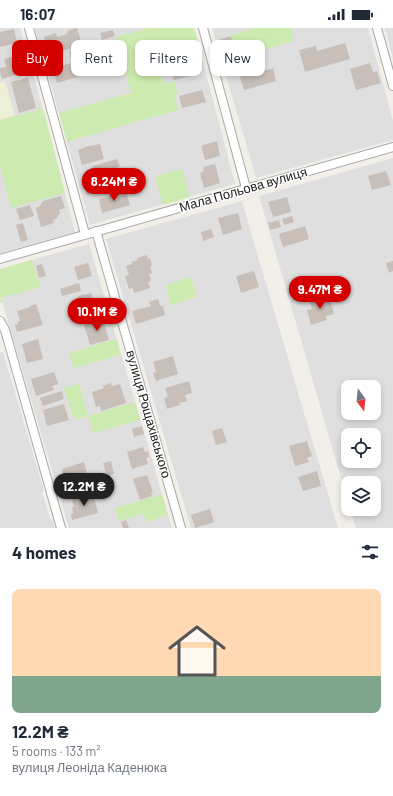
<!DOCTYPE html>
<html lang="en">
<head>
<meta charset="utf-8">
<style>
	body { margin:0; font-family:Barlow,sans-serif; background:#f6f6f7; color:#1f2937; height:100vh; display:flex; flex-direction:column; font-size:15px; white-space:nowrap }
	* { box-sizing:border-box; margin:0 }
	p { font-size:13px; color:#747a83 }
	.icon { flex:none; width:22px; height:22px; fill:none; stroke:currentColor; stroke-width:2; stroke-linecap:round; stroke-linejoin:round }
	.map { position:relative; height:500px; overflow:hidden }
	.details { display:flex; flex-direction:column; background:#fff; flex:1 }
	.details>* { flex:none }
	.guide { position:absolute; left:12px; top:12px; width:369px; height:36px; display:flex; gap:8px }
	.needle { width:26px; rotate:165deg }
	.controls { position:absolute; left:341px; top:352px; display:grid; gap:8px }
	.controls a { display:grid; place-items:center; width:40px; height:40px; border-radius:8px; background:#fff; box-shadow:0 2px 6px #0003; font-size:20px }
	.price { position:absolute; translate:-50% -34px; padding:0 9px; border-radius:14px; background:#d40000; color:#fff; font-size:13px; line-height:26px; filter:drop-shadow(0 1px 2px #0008) }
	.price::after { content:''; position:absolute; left:50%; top:24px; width:12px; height:9px; margin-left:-6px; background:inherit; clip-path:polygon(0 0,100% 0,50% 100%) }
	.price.current { background:#222; color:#fff }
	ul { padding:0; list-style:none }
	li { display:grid; align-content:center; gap:8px; height:212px; padding:0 12px }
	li+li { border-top:1px solid #e0e1e3 }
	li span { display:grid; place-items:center; height:124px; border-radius:8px; color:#555 }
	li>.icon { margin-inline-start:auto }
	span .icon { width:72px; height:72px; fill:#fffc; stroke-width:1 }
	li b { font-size:17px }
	h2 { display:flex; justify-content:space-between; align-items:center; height:48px; padding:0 12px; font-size:17px }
	.tag { padding:0 14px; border-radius:8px; background:#fff; box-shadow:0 2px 6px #0003; font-size:14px; line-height:36px }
	.tag.current { background:#d40000; color:#fff }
	.status { display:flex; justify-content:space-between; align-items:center; height:28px; padding:0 20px; background:#fff; direction:ltr }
	.status svg { height:11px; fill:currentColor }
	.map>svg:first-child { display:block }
</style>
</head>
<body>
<div class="status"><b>16:07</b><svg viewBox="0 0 49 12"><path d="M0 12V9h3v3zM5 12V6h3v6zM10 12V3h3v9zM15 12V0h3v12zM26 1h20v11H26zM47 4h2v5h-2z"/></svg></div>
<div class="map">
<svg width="393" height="500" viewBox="0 0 393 500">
	<rect width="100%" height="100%" fill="#f2efe9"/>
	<!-- residential -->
	<g fill="#e0dfdf" fill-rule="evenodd">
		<path d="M0,0H20L43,81L75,204L0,225Z"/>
		<path d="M35,0H194L235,156L90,197Z"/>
		<path d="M212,0H368L393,93V112L256,150Z"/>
		<path d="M385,0H393V31Z"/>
		<path d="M393,130V500H356L350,481H374V455H348V474L259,168ZM348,359H374V385H348ZM348,407H374V433H348Z"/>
		<path d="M242,173L250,201L338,500H191L106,211Z"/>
		<path d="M89,216L172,500H69L0,266V241Z"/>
		<path d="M0,324H3L44,463L42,464L50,491H52L55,500H0Z"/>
	</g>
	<!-- farmland -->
	<path fill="#eef0d5" d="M5,53L15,88L0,92V55Z"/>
	<!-- grass -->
	<g fill="#cdebb0">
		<path d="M149,0H194L199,17L156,28L164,56L174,53L178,66L174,67L178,82L67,114L59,85L131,65L116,9Z"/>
		<path d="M254,0H291L294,13L238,30L231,7Z"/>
		<path d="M43,81L65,165L11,180L0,139V92Z"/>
		<path d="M182,141L190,169L163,177L155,148Z"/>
		<path d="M32,232L41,259L1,270L2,274L0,275V241Z"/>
		<path d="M191,249L197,269L171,277L165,257Z"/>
		<path d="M116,311L121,327L74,340L69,325Z"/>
		<path d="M79,356L88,388L135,374L140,392L93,405L88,388L74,392L64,360Z"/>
		<path d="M162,466L168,487L146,494L143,486L119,493L115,480Z"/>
	</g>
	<!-- building -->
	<g fill="#c7bfb8">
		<path d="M76,0H77L82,17L46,28L44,19L46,18L44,9L56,5L57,9L67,6V3Z"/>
		<path d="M14,1L17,15L0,19V4Z"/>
		<path d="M113,2L115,8L102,12L100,5Z"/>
		<path d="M231,8L234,20L226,23L225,18L219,20L216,13Z"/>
		<path d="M345,15L350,31L305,44L299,22L316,18L317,23Z"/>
		<path d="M84,19L86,26L71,30L69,23Z"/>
		<path d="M21,26L26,44L2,51L0,44V40L6,39L4,31Z"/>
		<path d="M195,30L199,46L174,52L171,41L180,39L179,34Z"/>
		<path d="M75,34L76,39L85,37L87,46L57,55L53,40Z"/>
		<path d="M370,35L373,44L377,43L381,55L356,62L350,41Z"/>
		<path d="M252,40L253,42L259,41L260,44L273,40L276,53L244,62L239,46L245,44L244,42Z"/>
		<path d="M28,50L36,80L19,85L11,54Z"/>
		<path d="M202,62L206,74L182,80L179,68Z"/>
		<path d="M217,113L220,128L205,132L201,118Z"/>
		<path d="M100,116L104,131L82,137L78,122L88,118H90Z"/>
		<path d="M117,131L120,139L95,146L93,138Z"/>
		<path d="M215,136L220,155L204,160L200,145L204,143L203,139Z"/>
		<path d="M129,141L133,154L87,167L83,153L105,147L106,152L120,148L119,143Z"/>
		<path d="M386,143L391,157L372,162L368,148Z"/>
		<path d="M126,164L130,177L102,185L99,171Z"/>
		<path d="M61,168L65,180L59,182L60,185L56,191L53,192L54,195L41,199L36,180L40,178L43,173Z"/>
		<path d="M287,169L291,184L273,189L268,174Z"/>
		<path d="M30,177L34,188L20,192L16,181Z"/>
		<path d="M238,185L242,201L223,207L218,190Z"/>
		<path d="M292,188L294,194L284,197L282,191Z"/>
		<path d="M279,192L281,199L270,202L268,195Z"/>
		<path d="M23,195L28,212L21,214L16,197Z"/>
		<path d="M305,198L309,211L283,219L279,206Z"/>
		<path d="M211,201L214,209L203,213L201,204Z"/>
		<path d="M147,227L148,231L150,230L152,238H150L152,245L149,246L151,253L148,254L150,260L134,265L133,260L129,261L125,248L129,247L126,238L132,236L131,234L138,232L137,230Z"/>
		<path d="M393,233V243L389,245L386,235Z"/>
		<path d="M88,235L92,248L78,252L74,239Z"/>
		<path d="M42,236L46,248L39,250L36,238Z"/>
		<path d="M254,243L259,259L241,265L236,248Z"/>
		<path d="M79,255L81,263L62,268L60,261Z"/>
		<path d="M91,265L94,273L99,272L101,280L83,285L78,268Z"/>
		<path d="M329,267L334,286L326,288L327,292L311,297L307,282L312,281L310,275L321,272L320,269Z"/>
		<path d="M158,271L160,278H163L165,287L136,296L132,283L151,278L149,274Z"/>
		<path d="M36,276L43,297L17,304L15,297L18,296L17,294L20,293L17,283L31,279L30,278Z"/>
		<path d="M103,291L109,312L90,317L84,297Z"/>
		<path d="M38,311L43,331L27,335L22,316Z"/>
		<path d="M173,328L178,346L156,353L153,345L156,344L153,334Z"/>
		<path d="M54,344L58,356L52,358L54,362L36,368L31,351Z"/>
		<path d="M189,353L192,365L185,367L187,373L179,375L180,377L167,381L164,370L168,369L165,360Z"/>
		<path d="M111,355L112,358L120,356L126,375L101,383L100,378L96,379L92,364L104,360L103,358Z"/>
		<path d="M62,363L64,371L43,378L40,370Z"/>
		<path d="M64,376L69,392L47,398L43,382Z"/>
		<path d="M142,398L144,406L134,409L132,401Z"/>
		<path d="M222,400L227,414L216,417L212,403Z"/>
		<path d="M307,413L312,428L307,430L309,434L295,438L289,418Z"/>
		<path d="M143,419L145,424L148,423L149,429L146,430L148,436L132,441L127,424Z"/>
		<path d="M111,433L114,446L107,448L103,435Z"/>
		<path d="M84,434L89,453L64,460L62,453L65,452L62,441Z"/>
		<path d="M317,443L321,458L303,463L298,449Z"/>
		<path d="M147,447L153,464L151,465L152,468L140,472L133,451Z"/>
		<path d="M105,453L108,461L96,464L94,456Z"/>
		<path d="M93,465L98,485L72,492L71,486L73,485L72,479H74L72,472Z"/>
		<path d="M210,481L214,494L195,500L191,487Z"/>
		<path d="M126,492L129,500H123L121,494Z"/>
	</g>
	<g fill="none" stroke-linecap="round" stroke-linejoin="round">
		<!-- street casing -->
		<g stroke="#a9a9a9" stroke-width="10">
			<g id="street">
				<path d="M29,0L85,206"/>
				<path d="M203,0L246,160"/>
				<path d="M377,0L393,58"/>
				<path d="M96,203L181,500"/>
				<path d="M0,231L393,119"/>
				<path d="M0,293L5,302L61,500"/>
			</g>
		</g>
		<!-- street -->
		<use href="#street" stroke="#fff" stroke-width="8"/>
	</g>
	<g text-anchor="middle" stroke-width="3" stroke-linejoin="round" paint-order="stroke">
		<!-- street labels -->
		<g font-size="13" fill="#222" stroke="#fff">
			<text transform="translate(243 161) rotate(-16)" y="5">Мала Польова вулиця</text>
			<text transform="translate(149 386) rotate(74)" y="5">вулиця Рощахівського</text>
		</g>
	</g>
</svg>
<div class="controls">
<a><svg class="needle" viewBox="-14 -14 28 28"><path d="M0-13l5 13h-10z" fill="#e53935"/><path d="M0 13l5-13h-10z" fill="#747a83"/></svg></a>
<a><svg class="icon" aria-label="locate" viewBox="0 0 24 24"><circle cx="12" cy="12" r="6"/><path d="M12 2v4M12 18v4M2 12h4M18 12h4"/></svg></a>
<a><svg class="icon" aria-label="layers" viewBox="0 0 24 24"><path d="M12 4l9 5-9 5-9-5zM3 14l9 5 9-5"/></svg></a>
</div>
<b class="price" style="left:114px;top:174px">8.24M ₴</b>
<b class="price" style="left:320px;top:282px">9.47M ₴</b>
<b class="price" style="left:97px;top:304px">10.1M ₴</b>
<b class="price current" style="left:84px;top:479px">12.2M ₴</b>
<div class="guide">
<a class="tag current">Buy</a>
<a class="tag">Rent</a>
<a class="tag">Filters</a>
<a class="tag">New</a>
</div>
</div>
<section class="details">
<h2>4 homes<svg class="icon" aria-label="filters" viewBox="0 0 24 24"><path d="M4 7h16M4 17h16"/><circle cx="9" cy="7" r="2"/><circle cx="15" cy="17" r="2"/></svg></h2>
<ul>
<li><span style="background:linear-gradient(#ffd9b3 70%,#7fa58c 0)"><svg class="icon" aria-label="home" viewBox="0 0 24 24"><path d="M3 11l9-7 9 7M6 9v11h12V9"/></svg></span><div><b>12.2M ₴</b><p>5 rooms · 133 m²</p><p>вулиця Леоніда Каденюка</p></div></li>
</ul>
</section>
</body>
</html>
